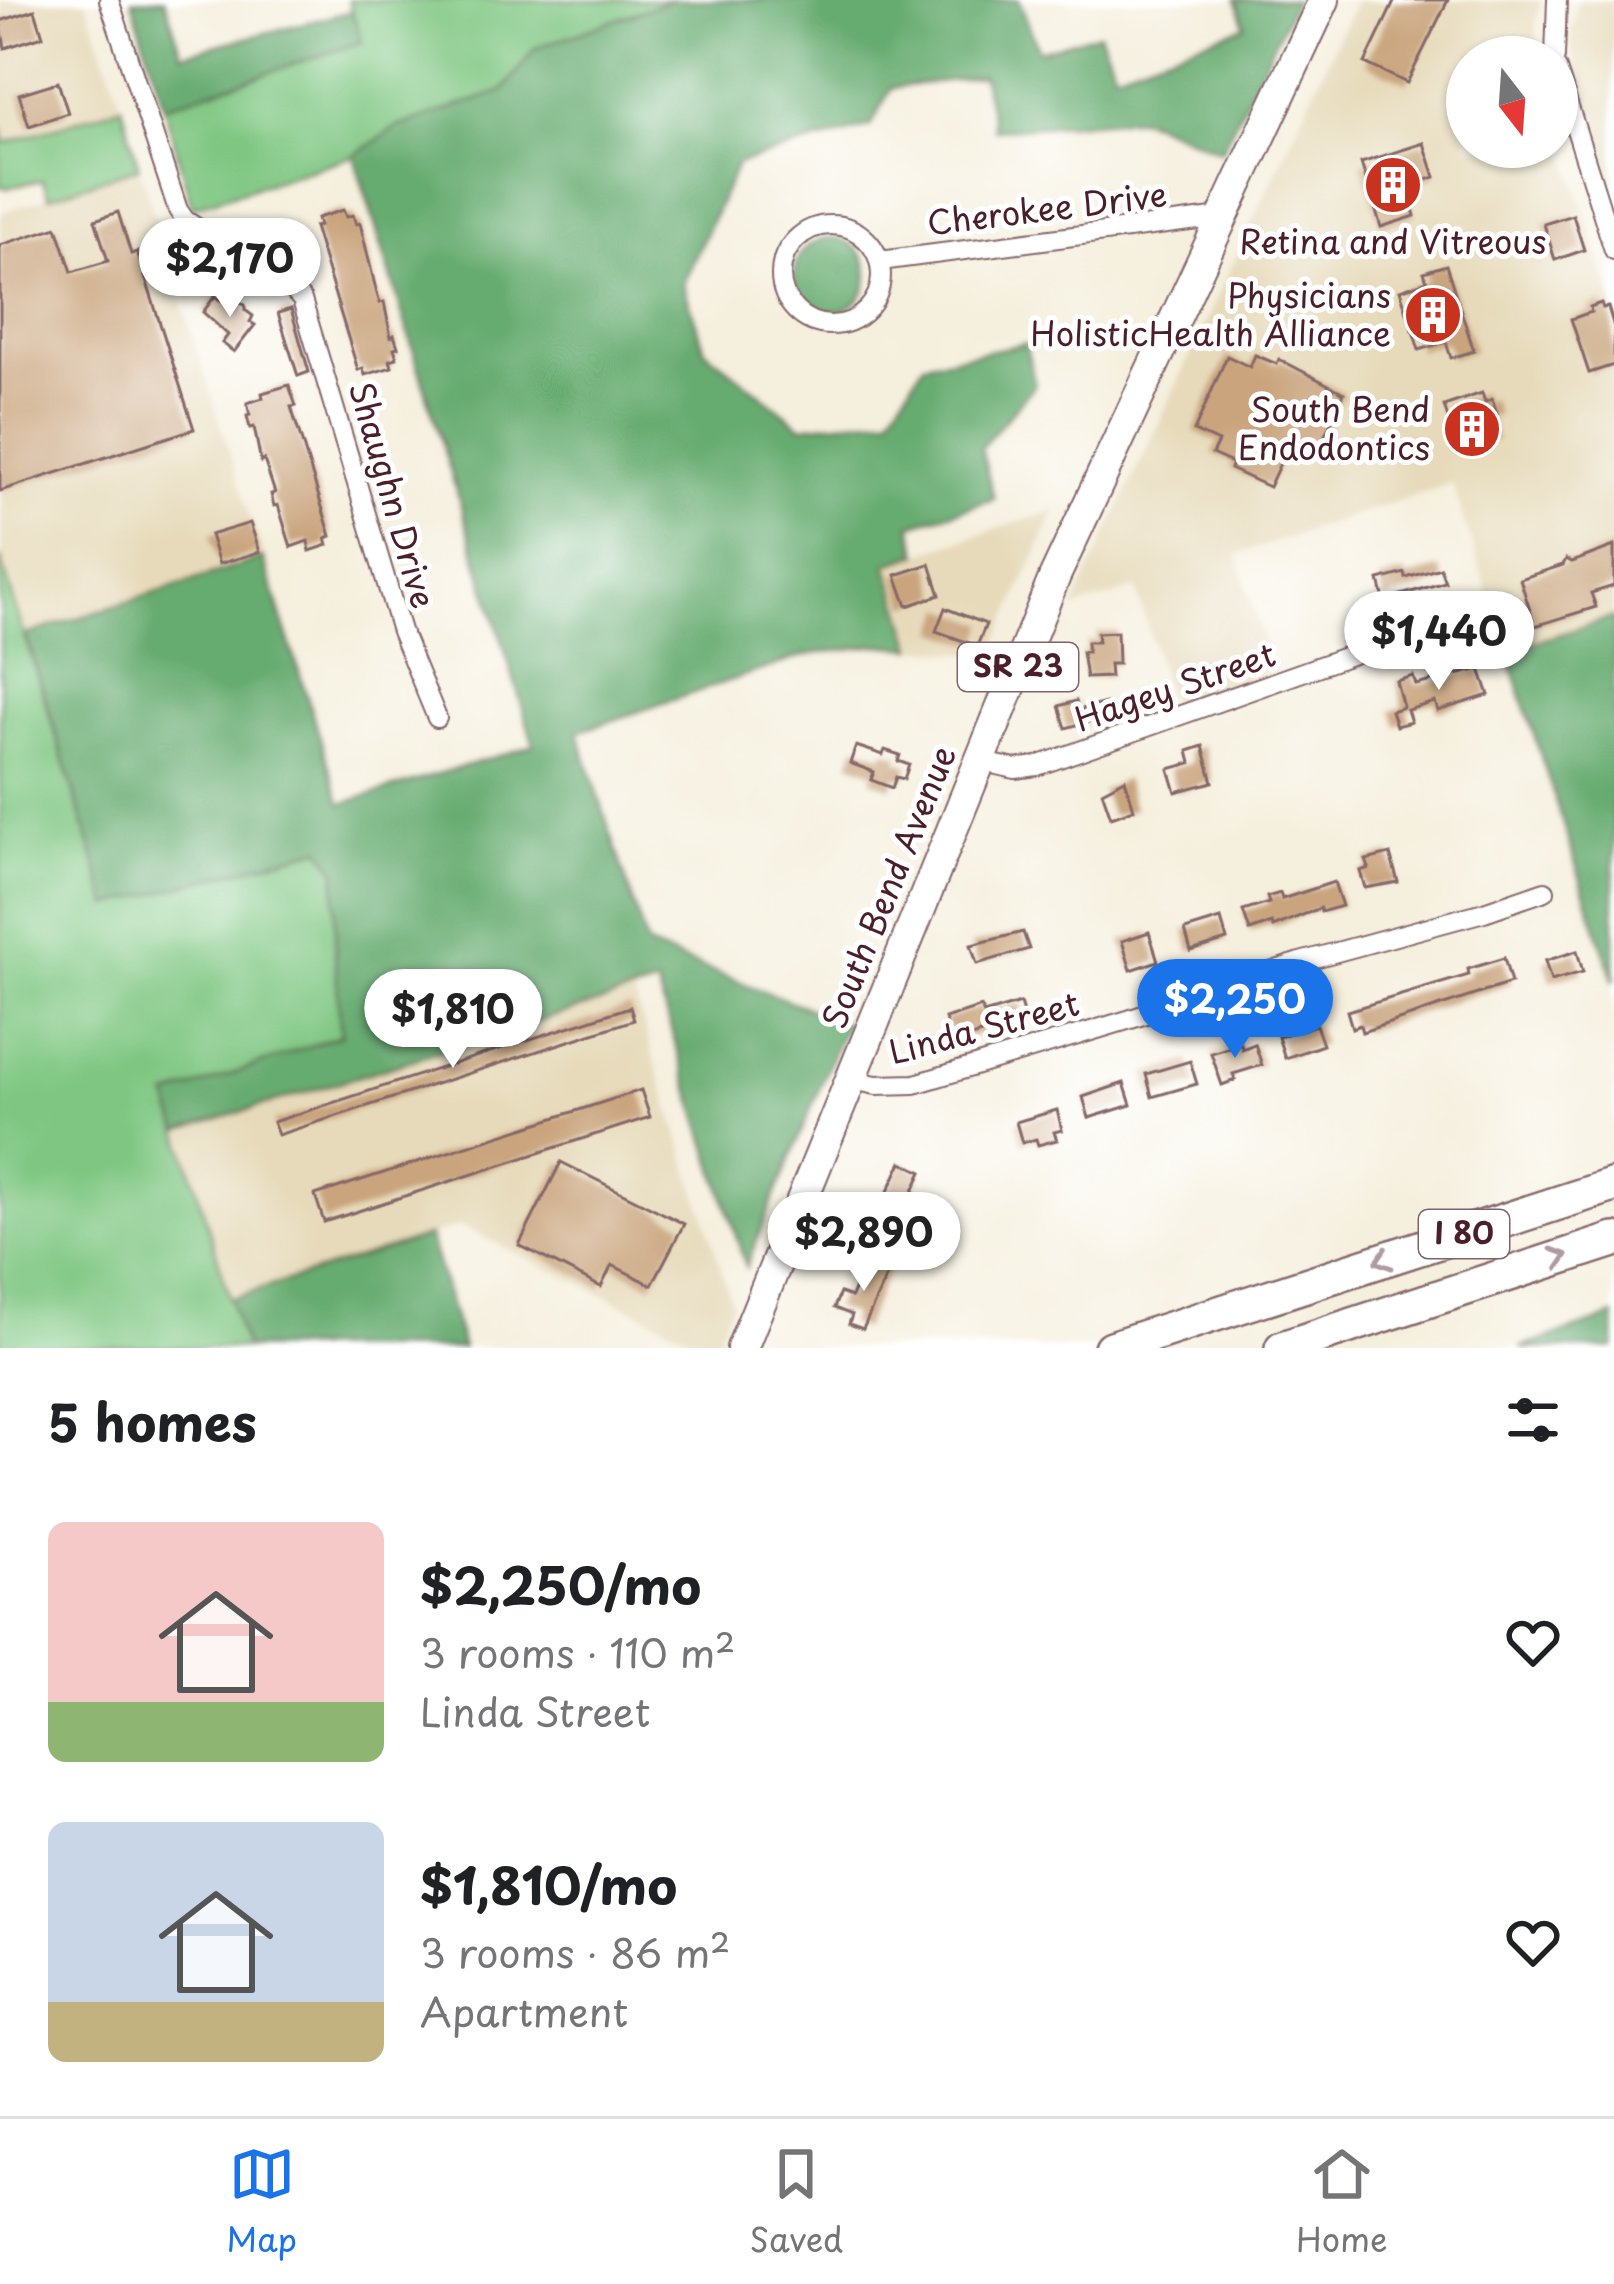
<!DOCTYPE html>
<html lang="en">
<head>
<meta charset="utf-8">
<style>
	body { margin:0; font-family:"Playpen Sans",sans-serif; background:#f2f2f2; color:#202124; height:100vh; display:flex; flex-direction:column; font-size:45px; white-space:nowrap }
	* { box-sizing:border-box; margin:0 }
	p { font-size:39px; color:#757577 }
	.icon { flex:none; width:66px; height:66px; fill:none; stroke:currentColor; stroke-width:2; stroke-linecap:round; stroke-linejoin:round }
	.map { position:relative; height:1348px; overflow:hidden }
	.side { display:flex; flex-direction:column; background:#fff; flex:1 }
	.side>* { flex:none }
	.needle { width:78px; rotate:163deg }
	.fabs { position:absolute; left:1446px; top:36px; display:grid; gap:24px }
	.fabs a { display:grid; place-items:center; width:132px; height:132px; border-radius:50%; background:#fff; box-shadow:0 3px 9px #0004; font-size:60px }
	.price { position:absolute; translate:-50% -102px; padding:0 27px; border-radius:42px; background:#fff; color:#222; font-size:39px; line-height:78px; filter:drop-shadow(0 3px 6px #0008) }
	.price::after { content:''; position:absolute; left:50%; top:72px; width:36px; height:27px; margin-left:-18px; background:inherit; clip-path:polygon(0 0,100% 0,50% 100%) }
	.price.active { background:#1a73e8; color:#fff }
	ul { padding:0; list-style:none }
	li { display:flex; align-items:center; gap:36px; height:300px; padding:0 48px }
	li span { display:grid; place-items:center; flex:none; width:336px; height:240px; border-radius:18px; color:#555 }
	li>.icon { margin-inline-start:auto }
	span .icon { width:144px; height:144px; fill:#fffc; stroke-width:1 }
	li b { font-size:51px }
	h2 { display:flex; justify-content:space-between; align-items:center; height:144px; padding:0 48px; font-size:51px }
	.tab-bar { display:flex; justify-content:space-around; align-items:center; height:168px; border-top:3px solid #e0e0e0; background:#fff; font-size:33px; color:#757577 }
	.tab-bar a { display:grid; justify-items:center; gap:6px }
	.tab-bar .active { color:#1a73e8 }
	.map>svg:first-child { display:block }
</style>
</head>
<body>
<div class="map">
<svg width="1614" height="1348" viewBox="0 0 1614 1348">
	<rect width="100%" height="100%" fill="#fff"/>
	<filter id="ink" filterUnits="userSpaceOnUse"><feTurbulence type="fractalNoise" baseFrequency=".00833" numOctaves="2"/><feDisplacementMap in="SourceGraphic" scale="24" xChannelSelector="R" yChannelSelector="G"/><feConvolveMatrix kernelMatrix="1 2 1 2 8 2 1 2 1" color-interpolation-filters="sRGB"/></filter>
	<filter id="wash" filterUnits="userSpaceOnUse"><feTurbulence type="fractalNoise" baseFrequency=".004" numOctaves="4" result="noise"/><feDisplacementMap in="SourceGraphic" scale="48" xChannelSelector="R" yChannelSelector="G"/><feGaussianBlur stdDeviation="2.7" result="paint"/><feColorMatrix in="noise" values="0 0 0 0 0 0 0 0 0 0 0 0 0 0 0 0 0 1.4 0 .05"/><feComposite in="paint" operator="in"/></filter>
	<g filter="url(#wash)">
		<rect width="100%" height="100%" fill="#f5efdd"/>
		<!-- built -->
		<g fill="#e6daba">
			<path d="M0,0H86L122,106L6,143L0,125Z"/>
			<path d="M1356,0H1541L1536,23L1538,57H1467V147H1557V125L1614,303V617L1507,651L1452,483L1237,555L1273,670L1170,703L1136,589L1072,609Z"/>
			<path d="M1578,0H1614V187L1572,50L1571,33Z"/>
			<path d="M139,167L263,558L26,635L0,557V213Z"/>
			<path d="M1056,510L991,656L914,648L887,564Z"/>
			<path d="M633,992L732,1303L714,1348L460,1226L230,1299L179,1131Z"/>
		</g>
		<!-- green -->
		<g fill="#7ec681" stroke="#647256" stroke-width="3">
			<path d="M348,0H672L535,48L503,91L397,127L354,156L192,207L164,106L361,42Z"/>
			<path d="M122,106L139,167L49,197L42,180L7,188L0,186V125L6,143Z"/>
			<path d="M0,557L109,905L322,848L336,871L335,954L341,1035L169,1098L245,1348H0Z"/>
		</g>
		<!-- forest -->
		<g fill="#66ab6f" stroke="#58654d" stroke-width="3">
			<path d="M132,0H165L182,54L352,11L362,42L164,106Z"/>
			<path d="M672,0H1019L1039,51L1099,33L1115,72L1245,26L1236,0H1295L1221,151L1142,118L994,130L982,76L891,88L871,126L737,164L683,284L705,350L801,426L890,417L924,363L1025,344L1035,384L981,448L994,499L911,525L919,554L887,564L914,648L877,645L806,655L578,732L647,946L846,1023L746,1267L657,985L179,1131L168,1097L341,1035L335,954L336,871L321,848L109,906L26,635L263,558L341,804L534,745L354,156L397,127L503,91L535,48Z"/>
			<circle cx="831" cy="275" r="37"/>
			<path d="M1614,617V982L1507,651Z"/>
			<path d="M429,1236L463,1348H245L230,1299Z"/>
			<path d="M1614,1316V1348H1520Z"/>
		</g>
		<g id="blocks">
			<!-- building -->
			<g fill="#c9a47d">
				<path d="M1395,0H1448L1407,83L1365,63Z"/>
				<path d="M35,10L43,36L5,48L0,21Z"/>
				<path d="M58,82L68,113L29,126L19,94Z"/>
				<path d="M1424,143L1435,177L1424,181L1412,205L1415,216L1381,227L1361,163Z"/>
				<path d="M343,210L346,217L353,215L356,224L360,223L377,294L380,303L384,302L391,337L394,335L398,347L394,348L397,358L390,360L392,367L365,375L363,368L358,370L314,227L319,226L317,218Z"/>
				<path d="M118,212L131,254L137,252L194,429L0,491V245L57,227L72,272L108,261L95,220Z"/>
				<path d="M1573,215L1584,250L1555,260L1544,224Z"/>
				<path d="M1446,265L1474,351L1451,358L1446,342L1419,350L1400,290L1427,281L1424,272Z"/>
				<path d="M224,295L245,305V310L253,316L250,322L255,325L234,352L222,343L228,335L203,312L215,296L220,300Z"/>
				<path d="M1601,303L1603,308L1608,307L1614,327V365L1589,373L1571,319L1591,312L1590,307Z"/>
				<path d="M291,309L309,372L298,376L278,313Z"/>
				<path d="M1255,355L1277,364L1279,359L1344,393L1318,450L1307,445L1303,452L1288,446L1269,487L1230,469L1232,463L1212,454L1218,442L1194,431L1227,356L1250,367Z"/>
				<path d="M289,385L296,406L291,407L331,536L326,538L328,545L310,551L308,541L291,547L278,505L274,506L271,494L275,493L264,460L261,462L254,427L250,428L247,416L250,415L247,403L263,398L262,393Z"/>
				<path d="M1482,393L1485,402L1492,399L1497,414L1490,417L1497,440L1459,453L1444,406Z"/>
				<path d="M250,523L260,552L219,564L210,535Z"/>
				<path d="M1614,546V586L1591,593L1596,607L1535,626L1520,579L1563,565L1566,559L1572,562Z"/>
				<path d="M930,564L940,595L907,606L896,575Z"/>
				<path d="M1440,568L1445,582L1384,600L1379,580L1405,573L1406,578Z"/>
				<path d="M945,608L986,624L977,646L936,631Z"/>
				<path d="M1117,632L1118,664H1109L1110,677L1086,678L1082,652H1087V642H1098L1097,633Z"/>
				<path d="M1480,669L1489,695L1438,711L1435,702L1407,710L1411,722L1396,726L1391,711L1403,707L1396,681L1413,676L1416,685Z"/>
				<path d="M1076,701L1078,710L1106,703L1109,716L1066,728L1059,706Z"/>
				<path d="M856,746L883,755L885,750L900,755L898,761L909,765L904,779L896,777L892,788L871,780L874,772L850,763Z"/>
				<path d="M1203,746L1213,782L1176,792L1169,769L1191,763L1188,751Z"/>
				<path d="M1125,779L1134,809L1111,817L1102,791Z"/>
				<path d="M1390,854L1398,882L1365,888L1360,871L1369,868L1366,860Z"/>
				<path d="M1334,882L1342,906L1321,912L1320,908L1273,927L1272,923L1250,931L1243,911L1269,903L1267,897L1280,893L1282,899Z"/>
				<path d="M1221,919L1227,940L1191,951L1185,930Z"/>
				<path d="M1023,932L1029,949L977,964L971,945Z"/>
				<path d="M1149,932L1158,961L1131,970L1122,941Z"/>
				<path d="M1577,951L1583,972L1551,981L1545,961Z"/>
				<path d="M1504,958L1511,983L1362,1032L1360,1025L1352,1028L1347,1011L1469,975L1468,969Z"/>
				<path d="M1020,1003L1025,1020L968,1038L966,1031L950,1036L945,1019L981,1007L984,1014Z"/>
				<path d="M630,1007L634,1020L278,1135L273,1122Z"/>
				<path d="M1316,1025L1323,1045L1285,1058L1278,1037Z"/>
				<path d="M1241,1044L1242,1049L1255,1044L1262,1065L1233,1074L1235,1080L1222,1085L1211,1053Z"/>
				<path d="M1190,1061L1197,1084L1152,1097L1146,1074Z"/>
				<path d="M1124,1083L1131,1105L1089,1118L1083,1097Z"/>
				<path d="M641,1090L650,1117L324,1222L315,1195Z"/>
				<path d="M1057,1110L1062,1130L1054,1132L1057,1140L1038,1145L1036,1139L1022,1143L1016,1122Z"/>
				<path d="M561,1162L684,1224L652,1285L612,1265L601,1287L519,1245Z"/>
				<path d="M902,1162L922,1172L911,1195L919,1199L914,1210L907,1206L902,1216L881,1206Z"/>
				<path d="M867,1258L890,1268L863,1329L849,1324L852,1315L834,1308L840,1293L851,1297Z"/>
			</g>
		</g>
	</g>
	<g filter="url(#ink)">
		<use href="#blocks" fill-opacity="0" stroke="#866869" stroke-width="3"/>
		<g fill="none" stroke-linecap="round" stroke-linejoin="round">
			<!-- minor casing -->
			<g stroke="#866869" stroke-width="22">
				<g id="minor">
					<path d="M109,0L178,210L185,220L293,290L302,300L401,631L437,718"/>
					<path d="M1555,57L1557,0"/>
					<path d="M1557,69L1614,250"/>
					<circle cx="831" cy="275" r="50"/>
					<path d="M880,261L1221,217"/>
					<path d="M979,761L1015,769L1037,766L1455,618"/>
					<path d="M849,1079L876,1085L915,1084L1131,1019L1300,962L1484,912L1545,891"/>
				</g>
			</g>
			<!-- primary casing -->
			<g stroke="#866869" stroke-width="34">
				<path id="primary" d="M742,1348L1055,576L1324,0"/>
			</g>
			<!-- motorway casing -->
			<g stroke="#866869" stroke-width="38">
				<g id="motorway">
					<path d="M1111,1348L1614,1185"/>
					<path d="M1282,1348L1614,1240"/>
				</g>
			</g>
			<!-- minor -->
			<use href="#minor" stroke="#fff" stroke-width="18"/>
			<!-- primary -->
			<use href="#primary" stroke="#fff" stroke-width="30"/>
			<!-- motorway -->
			<use href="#motorway" stroke="#fff" stroke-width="33"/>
		</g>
		<!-- one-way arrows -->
		<defs><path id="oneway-chevron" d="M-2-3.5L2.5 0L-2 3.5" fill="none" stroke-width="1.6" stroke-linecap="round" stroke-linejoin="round" transform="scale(3)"/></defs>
		<g stroke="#ae9aa0">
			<use href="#oneway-chevron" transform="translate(1560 1257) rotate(-18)"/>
			<use href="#oneway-chevron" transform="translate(1383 1260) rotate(162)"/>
		</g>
	</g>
	<!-- icons -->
	<defs>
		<g id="building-disc" transform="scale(3)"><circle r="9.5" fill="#c8321e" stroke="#fff"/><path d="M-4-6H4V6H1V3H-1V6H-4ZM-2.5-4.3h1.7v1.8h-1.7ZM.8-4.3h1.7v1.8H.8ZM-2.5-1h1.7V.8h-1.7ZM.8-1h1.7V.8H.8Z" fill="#fff"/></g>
	</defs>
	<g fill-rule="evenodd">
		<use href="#building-disc" x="1393" y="185"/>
		<use href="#building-disc" x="1433" y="315"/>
		<use href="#building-disc" x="1472" y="429"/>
	</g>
	<g text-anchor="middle" stroke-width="10" stroke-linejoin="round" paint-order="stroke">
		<!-- shield labels -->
		<g fill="#fff" stroke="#80626b" stroke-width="3">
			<rect x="958" y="643" width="120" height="48" rx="9"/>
			<rect x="1419" y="1210" width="90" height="48" rx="9"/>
		</g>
		<g font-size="30" font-weight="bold" fill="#4a1f2b">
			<text x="1018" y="677">SR 23</text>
			<text x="1464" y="1244">I 80</text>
		</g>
		<!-- street labels -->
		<g font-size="33" fill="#4a1f2b" stroke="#fff">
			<text transform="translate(1047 209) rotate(-7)" y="12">Cherokee Drive</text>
			<text transform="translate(392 495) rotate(74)" y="12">Shaughn Drive</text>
			<text transform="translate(1175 687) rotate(-19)" y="12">Hagey Street</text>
			<text transform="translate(889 887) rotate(-68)" y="12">South Bend Avenue</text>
			<text transform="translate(984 1028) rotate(-15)" y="12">Linda Street</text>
		</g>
		<!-- poi labels -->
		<g font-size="33" fill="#4a1f2b" stroke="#fff" text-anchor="end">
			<text x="1393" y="254" text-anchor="middle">Retina and Vitreous</text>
			<text x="1391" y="308">Physicians<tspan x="1391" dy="38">HolisticHealth Alliance</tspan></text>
			<text x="1430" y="422">South Bend<tspan x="1430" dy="38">Endodontics</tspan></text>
		</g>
	</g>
</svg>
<div class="fabs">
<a><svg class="needle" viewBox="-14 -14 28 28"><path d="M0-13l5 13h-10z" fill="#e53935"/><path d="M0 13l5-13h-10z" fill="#757577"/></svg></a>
</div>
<b class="price" style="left:230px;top:320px">$2,170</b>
<b class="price" style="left:1439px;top:693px">$1,440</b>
<b class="price active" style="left:1235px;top:1061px">$2,250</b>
<b class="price" style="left:453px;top:1071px">$1,810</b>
<b class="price" style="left:864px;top:1294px">$2,890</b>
</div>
<section class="side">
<h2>5 homes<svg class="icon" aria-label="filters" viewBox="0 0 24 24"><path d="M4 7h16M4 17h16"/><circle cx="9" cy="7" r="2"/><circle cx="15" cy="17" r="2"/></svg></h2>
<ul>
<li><span style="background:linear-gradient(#f6c9c9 75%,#8fb573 0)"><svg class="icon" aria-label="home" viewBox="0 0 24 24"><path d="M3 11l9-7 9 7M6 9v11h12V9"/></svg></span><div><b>$2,250/mo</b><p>3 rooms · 110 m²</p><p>Linda Street</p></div><svg class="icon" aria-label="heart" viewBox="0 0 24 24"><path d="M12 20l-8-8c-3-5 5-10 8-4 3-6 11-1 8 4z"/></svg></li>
<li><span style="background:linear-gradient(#c9d6e8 75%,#c2b280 0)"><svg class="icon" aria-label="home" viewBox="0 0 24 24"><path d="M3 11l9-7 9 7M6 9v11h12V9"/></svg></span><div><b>$1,810/mo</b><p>3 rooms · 86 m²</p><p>Apartment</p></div><svg class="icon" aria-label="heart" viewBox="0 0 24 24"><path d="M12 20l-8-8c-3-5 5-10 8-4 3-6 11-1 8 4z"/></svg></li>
</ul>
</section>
<nav class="tab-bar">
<a class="active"><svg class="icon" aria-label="map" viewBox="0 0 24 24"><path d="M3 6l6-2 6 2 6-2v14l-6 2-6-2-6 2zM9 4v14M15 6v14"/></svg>Map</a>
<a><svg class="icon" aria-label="saved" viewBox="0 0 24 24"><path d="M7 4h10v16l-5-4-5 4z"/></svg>Saved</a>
<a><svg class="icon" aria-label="home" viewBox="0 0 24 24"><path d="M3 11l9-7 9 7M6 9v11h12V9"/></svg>Home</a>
</nav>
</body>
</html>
